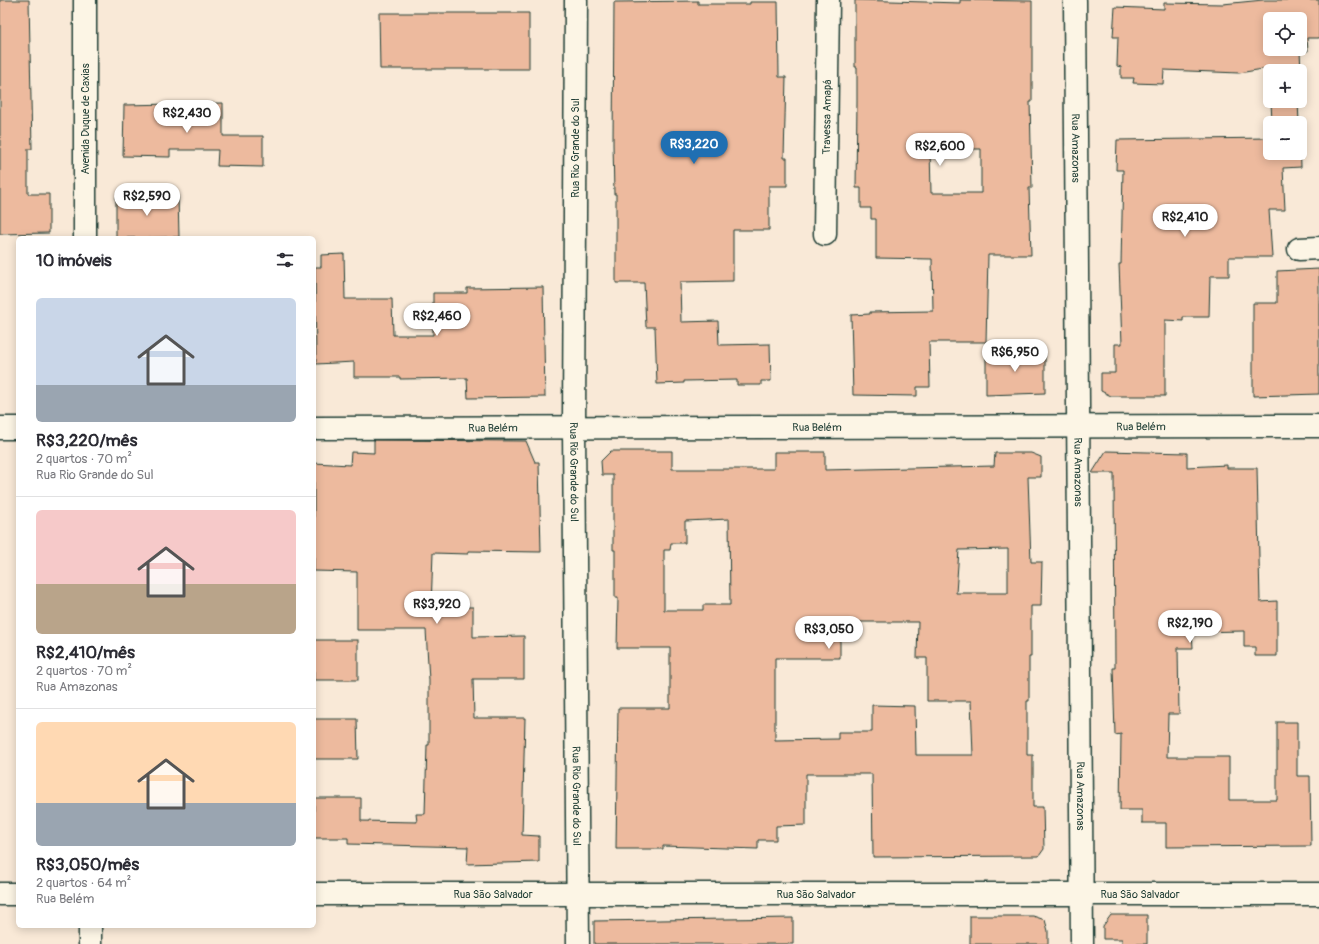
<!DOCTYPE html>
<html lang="pt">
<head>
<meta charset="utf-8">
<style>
	body { margin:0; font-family:Pangolin,sans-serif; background:#f2f2f3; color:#2b2b33; height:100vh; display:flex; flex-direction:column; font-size:15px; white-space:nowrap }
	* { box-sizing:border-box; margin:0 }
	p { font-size:13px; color:#7c7c81 }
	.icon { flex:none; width:22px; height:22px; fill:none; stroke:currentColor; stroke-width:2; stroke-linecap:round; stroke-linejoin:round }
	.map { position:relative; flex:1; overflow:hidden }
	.panel { position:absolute; left:16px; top:236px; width:300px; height:692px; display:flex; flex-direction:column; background:#fff; border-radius:6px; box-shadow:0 2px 10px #0003 }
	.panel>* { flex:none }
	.buttons { position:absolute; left:1263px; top:12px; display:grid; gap:8px }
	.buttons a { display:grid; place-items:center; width:44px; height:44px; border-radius:6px; background:#fff; box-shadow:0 2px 10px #0003; font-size:20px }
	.price { position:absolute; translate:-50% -34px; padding:0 9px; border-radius:14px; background:#fff; color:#222; font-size:13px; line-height:26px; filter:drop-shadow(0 1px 2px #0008) }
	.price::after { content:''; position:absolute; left:50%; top:24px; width:12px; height:9px; margin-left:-6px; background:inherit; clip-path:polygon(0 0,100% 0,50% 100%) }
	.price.current { background:#1f6fb2; color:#fff }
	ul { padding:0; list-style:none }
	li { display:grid; align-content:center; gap:8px; height:212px; padding:0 20px }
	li+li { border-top:1px solid #e1e1e2 }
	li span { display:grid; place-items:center; height:124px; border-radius:6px; color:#555 }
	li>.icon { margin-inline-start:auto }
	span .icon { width:72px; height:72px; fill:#fffc; stroke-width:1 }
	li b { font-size:17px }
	h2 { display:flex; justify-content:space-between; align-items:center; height:48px; padding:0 20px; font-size:17px }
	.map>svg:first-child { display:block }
</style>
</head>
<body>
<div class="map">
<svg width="1319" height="944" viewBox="0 0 1319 944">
	<rect width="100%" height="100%" fill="#f9e9d7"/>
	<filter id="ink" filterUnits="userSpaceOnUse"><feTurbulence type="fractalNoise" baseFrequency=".025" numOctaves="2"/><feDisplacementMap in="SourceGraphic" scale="8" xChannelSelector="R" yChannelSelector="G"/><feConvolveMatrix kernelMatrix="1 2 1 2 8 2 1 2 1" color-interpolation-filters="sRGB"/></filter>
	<g filter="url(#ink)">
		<!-- building -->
		<g fill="#edba9e" stroke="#1f3d34" fill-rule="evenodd">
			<path d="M0,0H29L32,149H28V194H49V233L0,234Z"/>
			<path d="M855,0L960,3V0L1032,1V102H1030L1032,188H1029L1031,255H988L986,342H929L930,387H917V396L853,395L851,315L870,314V312L933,311L932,259L876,258V219H871V208H861V188H856L857,102V67H855ZM930,149H981V193H931Z"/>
			<path d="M1263,0H1319V38H1307L1308,51H1300L1302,92H1300V71H1270V83L1269,68L1239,73L1164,70L1163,84L1133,83L1134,78H1121V67L1117,66L1118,37H1113L1115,7L1164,9V3L1223,4ZM1270,19H1300V49H1270Z"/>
			<path d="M698,1V4H750V2H778L779,77H786L784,158H787V186H769V230H733V281L680,282L681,322L718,321L719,345L770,344L771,381H761V385H737V380L684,381V383L657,384L655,327H646L644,283H616V194H614L613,143L614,2Z"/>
			<path d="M379,13H529V69H380Z"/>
			<path d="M1271,101H1298L1299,123H1272Z"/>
			<path d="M223,103V136H263V167L217,166L218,150H170V157L123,156L124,105Z"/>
			<path d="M1270,138V153H1300V138L1301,167L1283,168L1285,210H1269L1272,257H1229V276H1210L1209,317H1183V321L1165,320V396H1111L1101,391V373H1115V344H1122L1119,264H1121L1123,170H1116L1117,140Z"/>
			<path d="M178,196L179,237L116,238V197Z"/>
			<path d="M344,254L345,299H392L393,335H433V293H467V288L543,287L545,397L468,398L467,378L400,379V377H354V362L316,364L315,267H321V255Z"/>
			<path d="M1319,269V394L1253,396V303H1277V271Z"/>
			<path d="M986,352L1045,353V393L986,395Z"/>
			<path d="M374,440L526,441L535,462H539L541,552L468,551V554L433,553L431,607H473V637L524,636V679H473L474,718H525L522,835L539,836V862L467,864L468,847L348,844V838H314V798H361V821L417,822L416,814H425L427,745H429V680L426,630H357V572L314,571V463L350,465L351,452L374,453Z"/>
			<path d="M611,451H672V469H774V452H825V470L994,466L995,453H1031L1041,457V477H1028L1031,562H1042L1041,606H1031V657H1029V701H1027V755H1033V807H1043L1044,849L1039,856L873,857L872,774H806V825L776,826V840H758V849L663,846V849H616L618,708H670V648H617L618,598H615V550H613V475H602L601,461ZM729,519L730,605H703V610H664V550H670L671,543H685V521ZM1008,549V593H956L959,550ZM840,622H918L917,658H927V701H971L973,755H916L915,706L872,705V732H838V739L775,740V658H840Z"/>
			<path d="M1106,451L1187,453V467L1227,465V468H1257L1260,602L1277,601V656H1255V647H1244V631L1192,632L1193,648H1178L1179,714H1168L1167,757H1229V800H1277V722H1297V776H1310L1311,846L1166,847V823H1142V810H1120L1121,734L1115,735L1113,668H1115L1114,473H1092Z"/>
			<rect x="314" y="640" width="44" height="40"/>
			<path d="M314,719H357L358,759H314Z"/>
			<path d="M1111,915H1147V944H1122V939H1103V926Z"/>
			<path d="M970,916H1033L1045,920L1048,931V944H970Z"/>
			<path d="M793,918V944H594V921Z"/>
		</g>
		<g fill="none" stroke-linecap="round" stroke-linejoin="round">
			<!-- street casing -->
			<g stroke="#1f3d34" stroke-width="25">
				<g id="street">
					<path id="s1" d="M1075,0L1082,944"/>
					<path id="s2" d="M825,234L828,0"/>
					<path d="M1299,249L1319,248"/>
					<path d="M0,428H18"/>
					<path id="s3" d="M314,428L1319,426"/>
					<path d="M0,894H18"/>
					<path id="s4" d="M314,894H1319"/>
				</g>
			</g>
			<!-- secondary casing -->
			<g stroke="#1f3d34" stroke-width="25">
				<g id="secondary">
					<path d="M85,0V238"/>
					<path id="s5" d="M576,0L574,427L578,944"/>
					<path d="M90,944V926"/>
				</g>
			</g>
			<!-- street -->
			<use href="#street" stroke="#fcf5e5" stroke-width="22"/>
			<!-- secondary -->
			<use href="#secondary" stroke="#fcf5e5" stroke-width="22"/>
		</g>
	</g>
	<g text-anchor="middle" stroke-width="4" stroke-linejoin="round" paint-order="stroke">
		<!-- street labels -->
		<g font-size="11" fill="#1f3d34" stroke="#fcf5e5">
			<text dy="4" stroke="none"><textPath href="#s2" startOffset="117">Travessa Amapá</textPath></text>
			<text transform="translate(85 119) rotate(-90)" y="4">Avenida Duque de Caxias</text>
			<text transform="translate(575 148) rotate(-90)" y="4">Rua Rio Grande do Sul</text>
			<text dy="4" stroke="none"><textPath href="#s1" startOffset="148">Rua Amazonas</textPath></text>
			<text dy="4" stroke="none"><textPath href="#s3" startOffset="179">Rua Belém</textPath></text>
			<text dy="4" stroke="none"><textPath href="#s3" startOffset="503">Rua Belém</textPath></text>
			<text dy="4" stroke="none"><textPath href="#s3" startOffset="827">Rua Belém</textPath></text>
			<text dy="4" stroke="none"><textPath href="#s5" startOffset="472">Rua Rio Grande do Sul</textPath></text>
			<text dy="4" stroke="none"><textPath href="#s1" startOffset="472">Rua Amazonas</textPath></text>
			<text dy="4" stroke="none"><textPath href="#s5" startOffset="796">Rua Rio Grande do Sul</textPath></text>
			<text dy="4" stroke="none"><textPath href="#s1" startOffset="796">Rua Amazonas</textPath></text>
			<text dy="4" stroke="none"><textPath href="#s4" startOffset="502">Rua São Salvador</textPath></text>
			<text dy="4" stroke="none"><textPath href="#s4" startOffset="826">Rua São Salvador</textPath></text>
			<text dy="4" stroke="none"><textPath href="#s4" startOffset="179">Rua São Salvador</textPath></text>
		</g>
	</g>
</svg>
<div class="buttons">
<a><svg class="icon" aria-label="locate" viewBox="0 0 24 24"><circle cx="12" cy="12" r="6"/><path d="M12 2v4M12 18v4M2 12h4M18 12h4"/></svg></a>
<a>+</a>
<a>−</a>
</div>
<b class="price" style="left:187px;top:134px">R$2,430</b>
<b class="price current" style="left:694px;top:165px">R$3,220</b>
<b class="price" style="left:940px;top:167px">R$2,600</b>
<b class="price" style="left:147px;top:217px">R$2,590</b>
<b class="price" style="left:1185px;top:238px">R$2,410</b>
<b class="price" style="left:437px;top:337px">R$2,460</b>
<b class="price" style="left:1015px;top:373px">R$6,950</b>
<b class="price" style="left:437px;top:625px">R$3,920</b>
<b class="price" style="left:1190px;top:644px">R$2,190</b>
<b class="price" style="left:829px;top:650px">R$3,050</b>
<section class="panel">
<h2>10 imóveis<svg class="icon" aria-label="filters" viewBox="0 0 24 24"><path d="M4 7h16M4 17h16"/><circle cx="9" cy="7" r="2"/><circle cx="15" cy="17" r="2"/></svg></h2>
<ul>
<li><span style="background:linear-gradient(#c9d6e8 70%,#9aa5b1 0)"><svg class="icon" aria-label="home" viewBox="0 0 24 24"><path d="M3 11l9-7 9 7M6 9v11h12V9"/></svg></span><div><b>R$3,220/mês</b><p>2 quartos · 70 m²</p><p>Rua Rio Grande do Sul</p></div></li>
<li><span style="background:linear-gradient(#f6c9c9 60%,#b9a48a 0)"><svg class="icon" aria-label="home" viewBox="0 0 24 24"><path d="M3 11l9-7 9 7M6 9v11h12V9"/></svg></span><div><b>R$2,410/mês</b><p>2 quartos · 70 m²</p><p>Rua Amazonas</p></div></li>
<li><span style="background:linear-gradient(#ffd9b3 65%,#9aa5b1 0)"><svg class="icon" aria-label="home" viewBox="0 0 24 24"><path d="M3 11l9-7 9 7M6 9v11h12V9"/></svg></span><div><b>R$3,050/mês</b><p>2 quartos · 64 m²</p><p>Rua Belém</p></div></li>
</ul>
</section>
</div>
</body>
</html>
